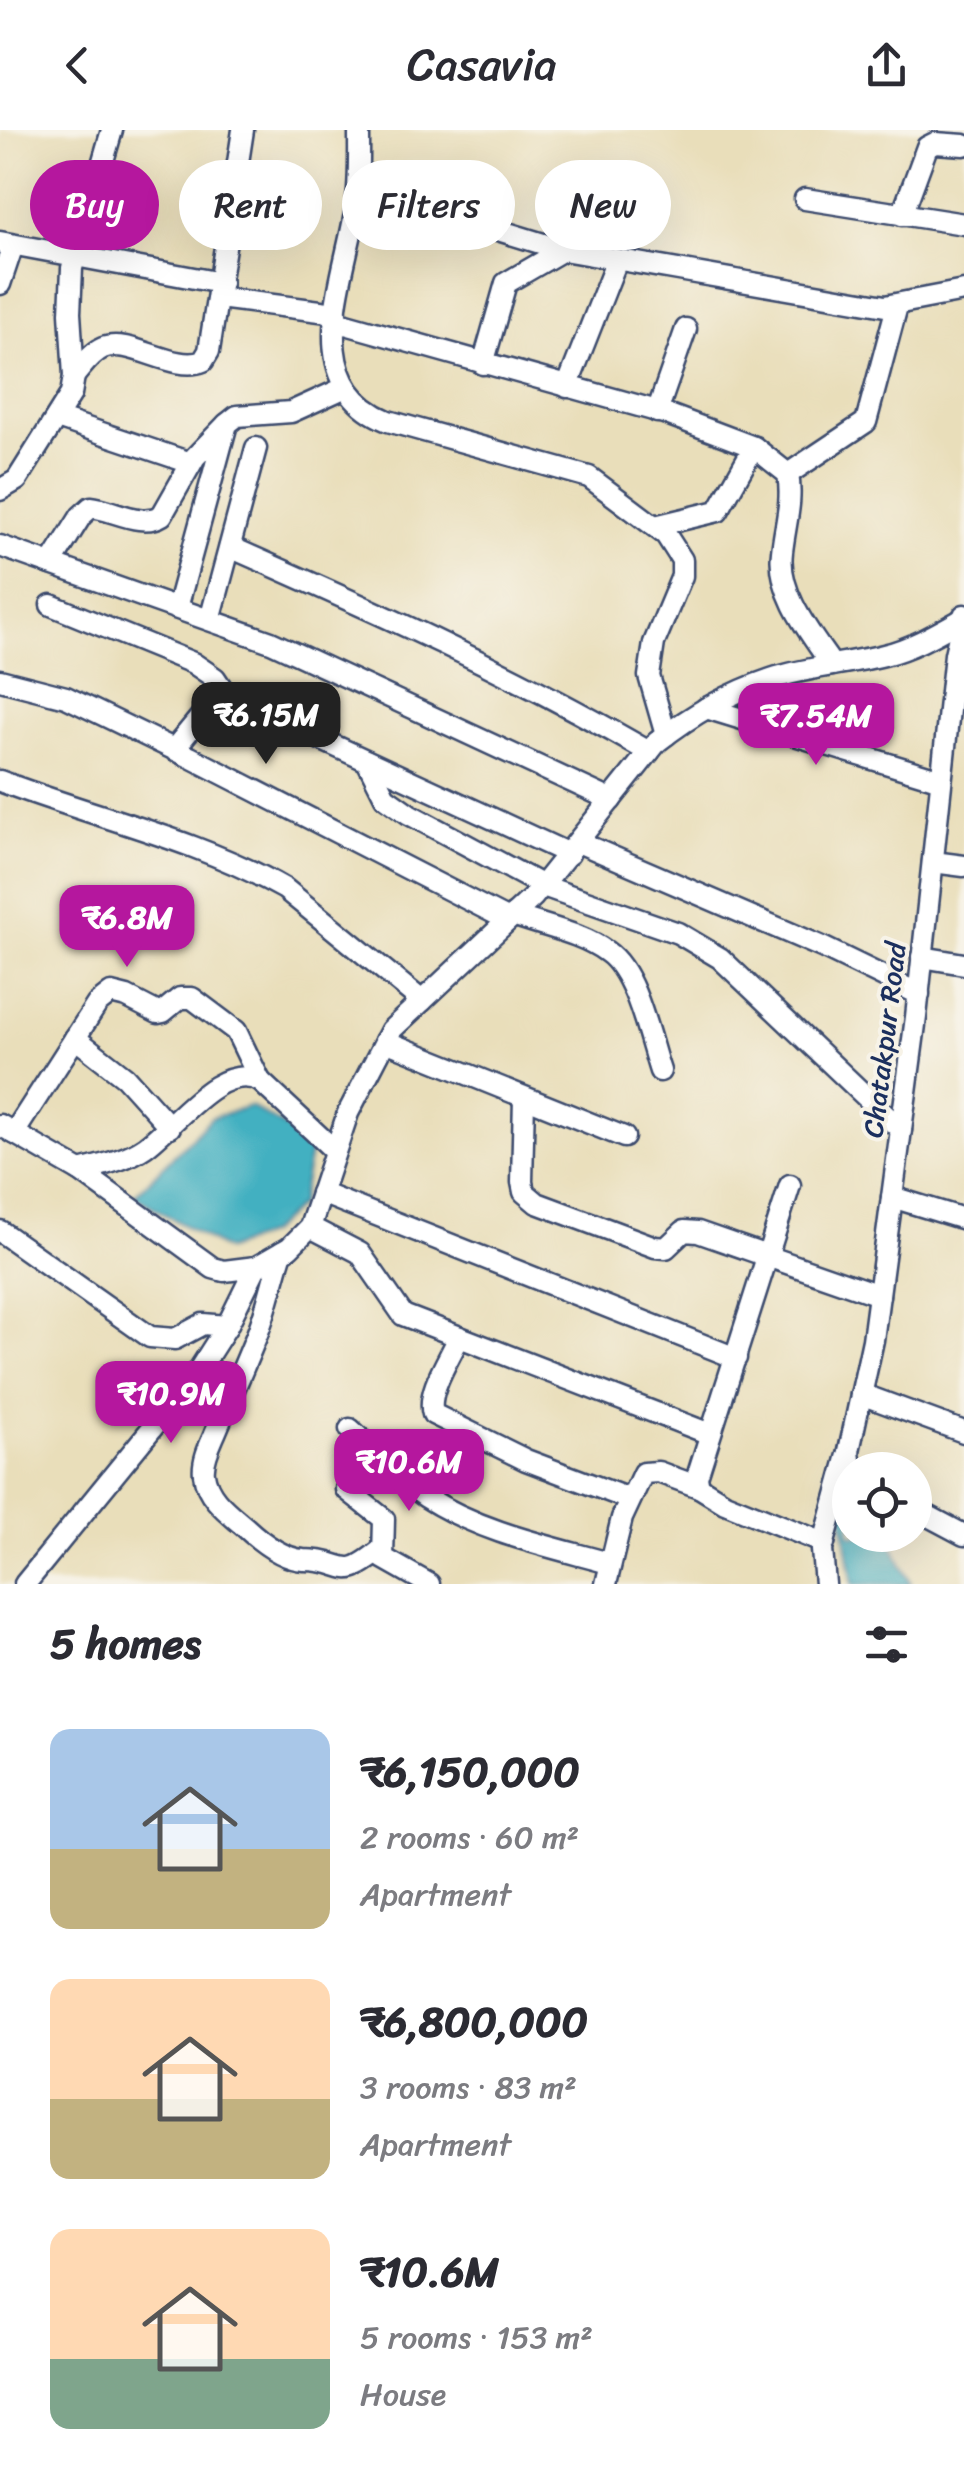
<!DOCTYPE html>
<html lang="en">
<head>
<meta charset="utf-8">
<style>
	body { margin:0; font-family:Sriracha,sans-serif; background:#f7f7f7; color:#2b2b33; height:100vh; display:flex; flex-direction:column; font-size:38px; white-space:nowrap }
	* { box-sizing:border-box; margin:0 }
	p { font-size:32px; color:#7c7c81 }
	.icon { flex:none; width:55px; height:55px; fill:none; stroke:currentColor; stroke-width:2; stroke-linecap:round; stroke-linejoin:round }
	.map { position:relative; height:1454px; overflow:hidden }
	.panel { display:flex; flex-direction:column; background:#fff; flex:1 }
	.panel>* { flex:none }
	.banner { position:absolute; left:30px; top:30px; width:905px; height:90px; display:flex; gap:20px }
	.fabs { position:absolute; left:832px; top:1322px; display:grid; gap:20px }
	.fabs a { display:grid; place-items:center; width:100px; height:100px; border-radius:50%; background:#fff; box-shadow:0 10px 40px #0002; font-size:50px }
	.price { position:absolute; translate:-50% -85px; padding:0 22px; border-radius:20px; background:#b5179e; color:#fff; font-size:32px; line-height:65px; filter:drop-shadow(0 2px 5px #0008) }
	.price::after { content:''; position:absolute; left:50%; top:60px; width:30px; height:22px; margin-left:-15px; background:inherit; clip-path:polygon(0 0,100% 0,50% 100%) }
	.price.on { background:#222; color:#fff }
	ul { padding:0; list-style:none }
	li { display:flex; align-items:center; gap:30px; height:250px; padding:0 50px }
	li span { display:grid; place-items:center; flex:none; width:280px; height:200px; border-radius:20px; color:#555 }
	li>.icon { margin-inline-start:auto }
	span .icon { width:120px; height:120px; fill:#fffc; stroke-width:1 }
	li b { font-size:42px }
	h2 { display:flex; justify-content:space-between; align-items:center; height:120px; padding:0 50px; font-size:42px }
	.chip { padding:0 35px; border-radius:45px; background:#fff; box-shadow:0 10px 40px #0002; font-size:35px; line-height:90px }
	.chip.on { background:#b5179e; color:#fff }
	header { display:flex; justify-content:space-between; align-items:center; height:130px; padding:0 50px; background:#fff; font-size:45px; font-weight:600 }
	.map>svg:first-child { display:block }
</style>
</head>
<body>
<header><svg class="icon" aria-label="back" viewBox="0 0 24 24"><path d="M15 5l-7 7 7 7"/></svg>Casavia<svg class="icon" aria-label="share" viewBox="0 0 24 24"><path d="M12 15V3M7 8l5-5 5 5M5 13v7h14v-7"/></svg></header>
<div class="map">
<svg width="964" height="1454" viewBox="0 0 964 1454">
	<rect width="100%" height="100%" fill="#f7f3e8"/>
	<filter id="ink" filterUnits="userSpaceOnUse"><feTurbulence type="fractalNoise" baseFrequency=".01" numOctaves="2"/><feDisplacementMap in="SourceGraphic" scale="20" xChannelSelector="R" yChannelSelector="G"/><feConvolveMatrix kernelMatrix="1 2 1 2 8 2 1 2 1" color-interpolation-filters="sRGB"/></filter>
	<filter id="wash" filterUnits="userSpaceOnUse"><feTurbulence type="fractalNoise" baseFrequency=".0048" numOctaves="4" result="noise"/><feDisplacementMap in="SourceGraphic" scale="40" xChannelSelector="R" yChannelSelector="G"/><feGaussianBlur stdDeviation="2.25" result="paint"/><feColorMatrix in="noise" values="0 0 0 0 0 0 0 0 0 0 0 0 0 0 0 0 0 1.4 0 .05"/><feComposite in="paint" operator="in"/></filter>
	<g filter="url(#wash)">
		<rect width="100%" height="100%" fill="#e9deba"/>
		<!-- water -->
		<g fill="#43b0c1" stroke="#2f7090" stroke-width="2.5">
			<path d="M250,976L312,1013L300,1074L268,1104L226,1120L134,1066L211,988Z"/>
			<path d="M850,1374V1405H887L911,1454H853L841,1380Z"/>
		</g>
	</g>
	<g filter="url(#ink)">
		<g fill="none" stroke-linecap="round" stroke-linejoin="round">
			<!-- minor casing -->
			<g stroke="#3a496c" stroke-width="25">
				<g id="minor">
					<path d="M359,0C359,26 360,52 356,77C345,150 298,253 388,291L589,347L666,405L682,430V446L654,513L649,546L666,605"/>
					<path d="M805,69L964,94"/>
					<path d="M356,77H423L563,120L885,176L964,161"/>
					<path d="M902,85L927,17L935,13L964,15"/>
					<path d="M0,112L221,153"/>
					<path d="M0,154L13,115"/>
					<path d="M219,168L336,183"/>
					<path d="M335,191L664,283L754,317L788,344C793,372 785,394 782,422C777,463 810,503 832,535"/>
					<path d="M483,234L506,153L563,120"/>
					<path d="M74,246C82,237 91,223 103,218C130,207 174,243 203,231L209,221L243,0"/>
					<path d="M567,257L617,130"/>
					<path d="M657,282L686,199"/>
					<path d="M57,288L191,333"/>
					<path d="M788,344L866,292L897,176"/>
					<path d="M0,360L17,350L71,264L74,246L70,183L72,138L112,0"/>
					<path d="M655,396L718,381L754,317"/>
					<path d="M0,416L271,512L611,670"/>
					<path d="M230,417C373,480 514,543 649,622"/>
					<path d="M51,434L81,386L91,377C113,379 141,398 162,385L195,327L227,294"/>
					<path d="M51,475L193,533L215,548L227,566"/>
					<path d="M177,478L227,294L237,286L291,282L346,257"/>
					<path d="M210,490L256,318"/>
					<path d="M0,550L66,567L190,627L508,790"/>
					<path d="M706,578L941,650"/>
					<path d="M174,619L217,567L227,566L569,724"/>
					<path d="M367,631L385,667L409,684L543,756L678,803L720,828L901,1000"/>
					<path d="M0,651C94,687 197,709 285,759L422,871"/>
					<path d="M578,712L822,817L919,864"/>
					<path d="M933,732L964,736"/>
					<path d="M513,785C542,796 582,803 607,822C636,842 649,908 660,941"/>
					<path d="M922,827L964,834"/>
					<path d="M75,908L125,947L170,997"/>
					<path d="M385,911L624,1007"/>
					<path d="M524,968L522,1052L524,1062L537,1073L655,1117L666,1118L684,1101L698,1102L879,1165"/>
					<path d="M0,995L80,1041L213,1138L224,1141L256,1137L289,1118L310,1097L348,983L391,900L533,767L657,612C691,585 729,563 771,549C808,537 847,534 884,525C912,518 936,504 961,490"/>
					<path d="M14,1003L97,874L111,863L127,867L158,883L163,882L180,868H192L236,901L260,951"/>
					<path d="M80,1041C102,1035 126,1030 145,1017C176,995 220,931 260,951L334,1020"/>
					<path d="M790,1055L697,1347L699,1357L725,1373L824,1413"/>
					<path d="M321,1063L736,1228"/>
					<path d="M892,1067L964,1089"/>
					<path d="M310,1097L360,1123L403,1185L710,1304"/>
					<path d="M0,1101L150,1207L175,1209L203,1194L227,1196"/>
					<path d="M282,1122C273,1149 268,1176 258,1202C245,1235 230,1268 216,1301C211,1313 202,1330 204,1344C207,1368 229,1383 245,1397C260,1411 283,1429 304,1430C351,1430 338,1454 381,1420"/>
					<path d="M459,1207C450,1228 426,1262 433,1284L526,1330L629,1369"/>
					<path d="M861,1264L964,1302"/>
					<path d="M350,1299C375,1321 399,1349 426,1367C480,1402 548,1416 609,1433"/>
					<path d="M851,1340L849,1321L873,1210L916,887L955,524L964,485"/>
					<path d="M346,1359L384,1389L383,1428L429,1454"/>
					<path d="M915,1379L964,1405"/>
					<path d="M25,1454L197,1243L227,1196L256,1137"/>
					<path d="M606,1454L622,1388L643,1343L658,1342L699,1357"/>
					<path d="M825,1454L822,1420L848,1325"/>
				</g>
			</g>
			<!-- minor -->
			<use href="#minor" stroke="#fff" stroke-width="20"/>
		</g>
	</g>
	<g text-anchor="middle" stroke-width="8" stroke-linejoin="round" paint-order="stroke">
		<!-- street labels -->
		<g font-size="28" fill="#1b2f5e" stroke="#f7f3e8">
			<text transform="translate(884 910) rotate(-83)" y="10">Chatakpur Road</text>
		</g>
	</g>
</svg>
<div class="fabs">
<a><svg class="icon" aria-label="locate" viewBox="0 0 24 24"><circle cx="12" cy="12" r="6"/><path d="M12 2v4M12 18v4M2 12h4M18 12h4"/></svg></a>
</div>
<b class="price on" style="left:266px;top:637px">₹6.15M</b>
<b class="price" style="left:816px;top:638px">₹7.54M</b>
<b class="price" style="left:127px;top:840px">₹6.8M</b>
<b class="price" style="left:171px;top:1316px">₹10.9M</b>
<b class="price" style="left:409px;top:1384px">₹10.6M</b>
<div class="banner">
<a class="chip on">Buy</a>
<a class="chip">Rent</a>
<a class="chip">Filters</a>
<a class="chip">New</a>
</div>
</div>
<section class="panel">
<h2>5 homes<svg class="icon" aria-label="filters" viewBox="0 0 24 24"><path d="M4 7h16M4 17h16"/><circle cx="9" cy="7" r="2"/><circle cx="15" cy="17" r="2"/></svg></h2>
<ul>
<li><span style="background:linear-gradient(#a9c7e8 60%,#c2b280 0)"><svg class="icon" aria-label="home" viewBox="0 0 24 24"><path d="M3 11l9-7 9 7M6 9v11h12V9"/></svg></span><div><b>₹6,150,000</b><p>2 rooms · 60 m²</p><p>Apartment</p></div></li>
<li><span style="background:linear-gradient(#ffd9b3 60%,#c2b280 0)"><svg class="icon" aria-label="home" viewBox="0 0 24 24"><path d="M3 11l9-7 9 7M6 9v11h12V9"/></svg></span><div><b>₹6,800,000</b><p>3 rooms · 83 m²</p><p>Apartment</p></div></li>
<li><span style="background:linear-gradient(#ffd9b3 65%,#7fa58c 0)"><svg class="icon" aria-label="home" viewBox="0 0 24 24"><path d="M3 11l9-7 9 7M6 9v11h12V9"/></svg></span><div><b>₹10.6M</b><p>5 rooms · 153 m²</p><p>House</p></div></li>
</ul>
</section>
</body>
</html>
